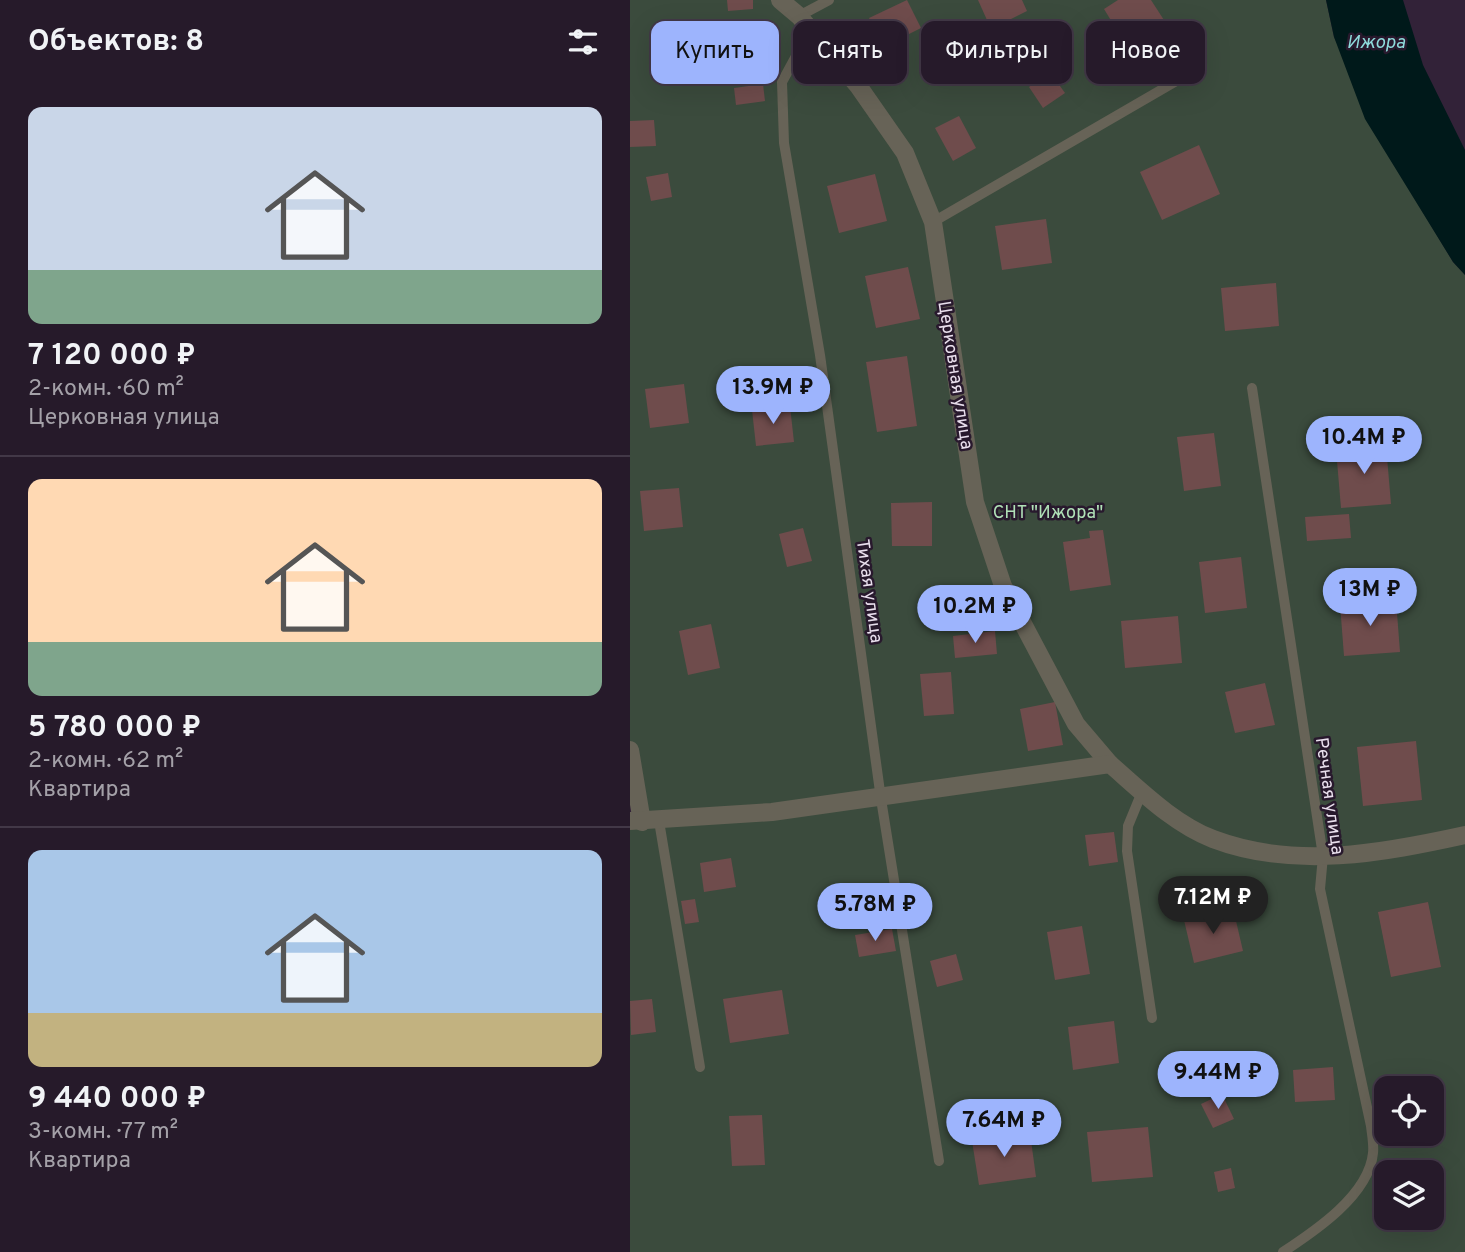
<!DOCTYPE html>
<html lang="ru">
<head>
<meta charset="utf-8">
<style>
	body { margin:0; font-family:Overpass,sans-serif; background:#2e2332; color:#f1f3f6; height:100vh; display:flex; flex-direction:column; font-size:26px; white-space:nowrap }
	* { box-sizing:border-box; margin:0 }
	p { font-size:23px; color:#a4a1a8 }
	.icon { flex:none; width:38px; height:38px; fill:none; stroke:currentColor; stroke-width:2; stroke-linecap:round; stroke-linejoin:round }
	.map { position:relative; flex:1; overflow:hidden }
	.side { display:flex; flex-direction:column; background:#261a2a; width:630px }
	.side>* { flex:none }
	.banner { position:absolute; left:21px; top:21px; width:665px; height:63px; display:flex; gap:14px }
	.tools { position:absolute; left:744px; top:1076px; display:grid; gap:14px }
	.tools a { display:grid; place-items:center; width:70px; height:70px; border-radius:14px; background:#261a2a; box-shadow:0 7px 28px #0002,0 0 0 2px #423847; font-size:35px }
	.price { position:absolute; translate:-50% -60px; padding:0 16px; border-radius:24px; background:#9db4fd; color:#111; font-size:23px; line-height:46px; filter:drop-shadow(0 2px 4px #0008) }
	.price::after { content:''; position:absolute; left:50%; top:42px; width:21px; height:16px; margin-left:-10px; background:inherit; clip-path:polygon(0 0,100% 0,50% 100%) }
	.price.active { background:#222; color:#fff }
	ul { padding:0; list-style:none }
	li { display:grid; align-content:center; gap:14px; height:371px; padding:0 28px }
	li+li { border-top:2px solid #423847 }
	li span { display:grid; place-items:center; height:217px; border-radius:14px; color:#555 }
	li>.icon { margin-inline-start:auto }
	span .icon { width:126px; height:126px; fill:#fffc; stroke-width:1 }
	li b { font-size:30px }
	h2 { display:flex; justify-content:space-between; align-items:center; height:84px; padding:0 28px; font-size:30px }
	.pill { padding:0 24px; border-radius:14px; background:#261a2a; box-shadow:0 7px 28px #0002,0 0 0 2px #423847; font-size:24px; line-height:63px }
	.pill.active { background:#9db4fd; color:#111 }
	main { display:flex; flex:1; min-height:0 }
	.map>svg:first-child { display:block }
</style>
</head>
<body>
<main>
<section class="side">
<h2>Объектов: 8<svg class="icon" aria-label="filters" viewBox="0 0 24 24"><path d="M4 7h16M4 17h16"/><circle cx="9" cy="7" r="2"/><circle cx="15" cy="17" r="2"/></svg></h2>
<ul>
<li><span style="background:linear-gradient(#c9d6e8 75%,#7fa58c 0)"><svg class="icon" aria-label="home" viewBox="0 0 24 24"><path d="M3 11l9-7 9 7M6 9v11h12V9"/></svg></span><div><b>7 120 000 ₽</b><p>2-комн. · 60 m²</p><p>Церковная улица</p></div></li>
<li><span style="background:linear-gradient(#ffd9b3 75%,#7fa58c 0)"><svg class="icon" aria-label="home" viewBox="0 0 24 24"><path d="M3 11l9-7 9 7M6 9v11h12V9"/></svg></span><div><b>5 780 000 ₽</b><p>2-комн. · 62 m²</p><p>Квартира</p></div></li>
<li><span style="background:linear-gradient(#a9c7e8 75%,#c2b280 0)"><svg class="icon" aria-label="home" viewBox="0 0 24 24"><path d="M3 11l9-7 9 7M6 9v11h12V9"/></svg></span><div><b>9 440 000 ₽</b><p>3-комн. · 77 m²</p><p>Квартира</p></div></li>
</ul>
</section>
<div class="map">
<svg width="835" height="1252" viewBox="0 0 835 1252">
	<rect width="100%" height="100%" fill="#322238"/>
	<!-- green -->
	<path fill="#3b4b3d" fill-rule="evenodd" d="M0,0H696L704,37L785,199L823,262L835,275V1252H0V821L12,822L0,750ZM756,1088H802V1134H756ZM756,1172H802V1218H756Z"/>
	<!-- water -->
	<path fill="#00191a" d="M696,0H773L793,65L835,150V275L823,262L735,119L704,37Z"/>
	<!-- building -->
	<g fill="#6f4c4c">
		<path d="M97,0H123V9L98,11Z"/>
		<path d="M277,0L291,28L253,47L239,18Z"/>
		<path d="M348,0H392L397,11L361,29Z"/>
		<path d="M488,0H521L543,34L504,58L474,9Z"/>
		<path d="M420,72L435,93L413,108L399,87Z"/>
		<path d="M133,84L135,101L106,105L104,88Z"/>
		<path d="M329,116L346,148L323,161L305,128Z"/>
		<path d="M24,120L26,146L0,147V121Z"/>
		<path d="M569,145L590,194L532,220L510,172Z"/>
		<path d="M38,173L42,197L21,201L16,177Z"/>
		<path d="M245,174L257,221L209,233L197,186Z"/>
		<path d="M416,219L422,263L372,270L365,226Z"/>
		<path d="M278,267L290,319L246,328L235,276Z"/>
		<path d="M646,283L649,326L595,331L591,288Z"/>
		<path d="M277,356L287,426L247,432L236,362Z"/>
		<path d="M54,384L59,423L20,428L15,389Z"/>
		<path d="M160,406L164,442L126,446L122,410Z"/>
		<path d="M584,433L591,486L554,491L547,437Z"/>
		<path d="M756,445L761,504L711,508L706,449Z"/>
		<path d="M49,488L53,527L14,531L10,491Z"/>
		<path d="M302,502V546H262L261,503Z"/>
		<path d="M719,514L721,538L677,541L675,517Z"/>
		<path d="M173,528L182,561L157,567L149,534Z"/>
		<path d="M473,530L481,585L440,591L433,542L460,538L459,531Z"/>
		<path d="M611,557L617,608L575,613L569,562Z"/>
		<path d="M766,600L770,652L714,656L710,604Z"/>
		<path d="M548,616L552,663L495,668L491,621Z"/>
		<path d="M81,624L90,668L58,675L49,631Z"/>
		<path d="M365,631L367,654L325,658L323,636Z"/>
		<path d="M321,672L324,714L294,716L290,674Z"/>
		<path d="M635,683L645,725L605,733L595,692Z"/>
		<path d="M425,702L433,745L398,751L390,709Z"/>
		<path d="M786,741L792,800L733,806L727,747Z"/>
		<path d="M484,832L488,862L459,866L455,835Z"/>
		<path d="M101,858L106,887L74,892L70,863Z"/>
		<path d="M65,899L69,922L55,924L51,901Z"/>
		<path d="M798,902L811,967L761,977L748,912Z"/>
		<path d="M603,908L613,951L564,963L554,920Z"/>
		<path d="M452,926L460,974L425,980L417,932Z"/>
		<path d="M262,929L266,951L229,957L225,935Z"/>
		<path d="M326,954L333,980L307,987L300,961Z"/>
		<path d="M152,990L159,1034L100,1043L93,999Z"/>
		<path d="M22,999L26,1032L1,1035L0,1001Z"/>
		<path d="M484,1021L489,1063L443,1070L438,1027Z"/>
		<path d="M703,1067L705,1100L665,1102L663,1070Z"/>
		<path d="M592,1094L604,1119L583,1128L571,1104Z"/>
		<path d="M132,1115L135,1165L102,1166L99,1116Z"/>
		<path d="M518,1127L523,1177L462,1182L457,1132Z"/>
		<path d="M400,1133L406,1177L349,1185L342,1141Z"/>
		<path d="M601,1168L605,1188L588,1192L584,1172Z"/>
	</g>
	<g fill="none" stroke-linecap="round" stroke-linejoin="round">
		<!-- lane -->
		<g stroke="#676357" stroke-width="10">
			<path d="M169,16L199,0"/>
			<path d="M186,36L165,58L152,82L154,143L190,355L251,799L309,1161"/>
			<path d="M303,222L555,76"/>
			<path d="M622,388L693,856L690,889L741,1126C742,1135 744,1145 743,1153C739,1195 685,1231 653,1252"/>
			<path d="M512,792L498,826L497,851L522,1018"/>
			<path d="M29,821L70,1067"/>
		</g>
		<!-- street -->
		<g stroke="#676357" stroke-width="18">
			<path d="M150,0L169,16L229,87L275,153L303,222L345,502L373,586L446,724L480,764"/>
			<path d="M0,750L12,822"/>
			<path d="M0,821L142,812L480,764C511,791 544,824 583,839C665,870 753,853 835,835"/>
		</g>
	</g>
	<g text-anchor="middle" stroke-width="5" stroke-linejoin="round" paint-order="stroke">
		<!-- street labels -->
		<g font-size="18" fill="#e9dfed" stroke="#28192d">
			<text transform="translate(326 375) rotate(81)" y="6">Церковная улица</text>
			<text transform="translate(240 591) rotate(82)" y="6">Тихая улица</text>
			<text transform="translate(700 796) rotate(82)" y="6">Речная улица</text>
		</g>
		<!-- park labels -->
		<g font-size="18" fill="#b0e1b7" stroke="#28192d">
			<text x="418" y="518">СНТ "Ижора"</text>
		</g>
		<!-- water labels -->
		<g font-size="19" font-style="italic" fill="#8edcdc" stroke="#28192d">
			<text x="746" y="48">Ижора</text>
		</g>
	</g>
</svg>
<div class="tools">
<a><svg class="icon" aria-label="locate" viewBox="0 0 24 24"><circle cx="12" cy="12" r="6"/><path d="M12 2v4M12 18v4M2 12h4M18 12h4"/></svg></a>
<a><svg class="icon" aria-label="layers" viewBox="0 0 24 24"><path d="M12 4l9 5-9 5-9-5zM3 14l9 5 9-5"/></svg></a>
</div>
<b class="price" style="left:143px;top:426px">13.9M ₽</b>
<b class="price" style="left:734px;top:476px">10.4M ₽</b>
<b class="price" style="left:740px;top:628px">13M ₽</b>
<b class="price" style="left:345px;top:645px">10.2M ₽</b>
<b class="price active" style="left:583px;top:936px">7.12M ₽</b>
<b class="price" style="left:245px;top:943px">5.78M ₽</b>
<b class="price" style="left:588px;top:1111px">9.44M ₽</b>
<b class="price" style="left:374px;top:1159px">7.64M ₽</b>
<div class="banner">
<a class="pill active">Купить</a>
<a class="pill">Снять</a>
<a class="pill">Фильтры</a>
<a class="pill">Новое</a>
</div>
</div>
</main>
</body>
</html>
